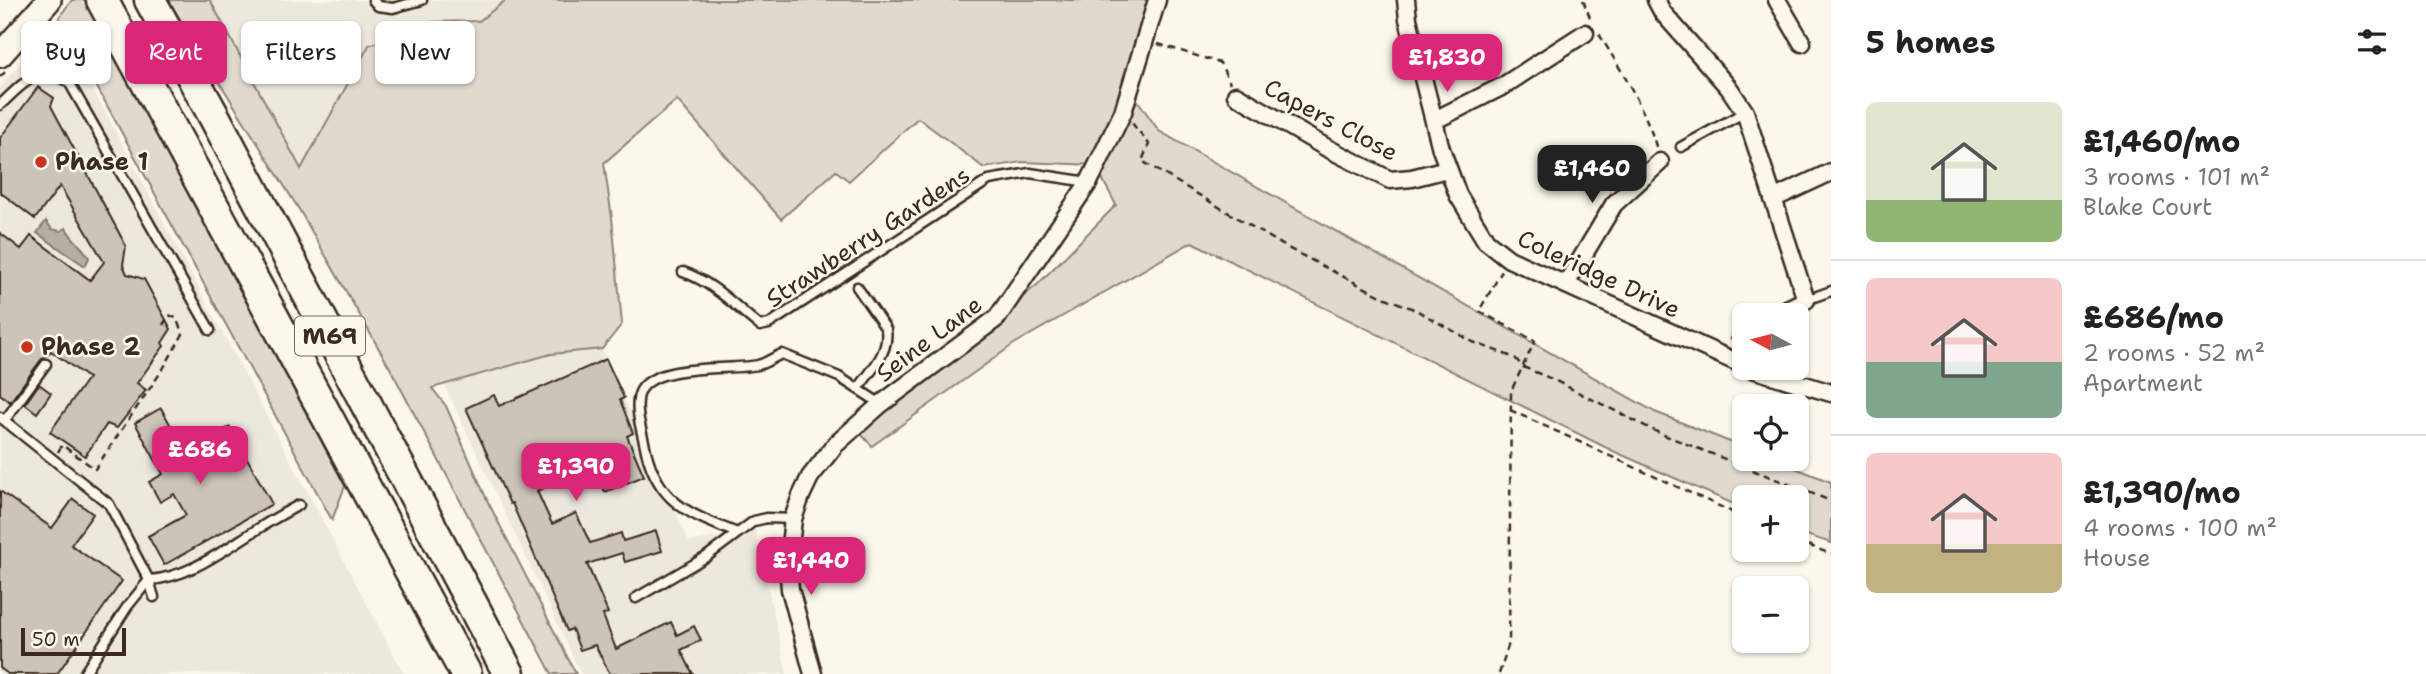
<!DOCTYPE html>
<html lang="en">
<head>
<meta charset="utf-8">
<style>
	body { margin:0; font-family:"Shantell Sans",sans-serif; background:#f6f6f6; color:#222; height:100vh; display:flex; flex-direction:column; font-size:26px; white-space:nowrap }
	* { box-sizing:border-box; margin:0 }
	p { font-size:23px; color:#767676 }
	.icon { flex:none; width:38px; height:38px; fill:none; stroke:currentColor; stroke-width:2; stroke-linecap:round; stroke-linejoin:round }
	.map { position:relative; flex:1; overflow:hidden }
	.sheet { display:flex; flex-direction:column; background:#fff; width:595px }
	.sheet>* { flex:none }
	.banner { position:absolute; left:21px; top:21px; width:665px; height:63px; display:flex; gap:14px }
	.needle { width:46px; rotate:277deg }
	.buttons { position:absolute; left:1732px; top:303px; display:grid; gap:14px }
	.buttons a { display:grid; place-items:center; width:77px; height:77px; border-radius:10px; background:#fff; box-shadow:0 2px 5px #0004; font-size:35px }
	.scale { position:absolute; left:21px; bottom:18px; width:105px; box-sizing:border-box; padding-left:7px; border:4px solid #3b2a1e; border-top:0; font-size:19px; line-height:24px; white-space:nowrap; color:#3b2a1e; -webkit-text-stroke:5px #fbf7ec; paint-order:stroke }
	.price { position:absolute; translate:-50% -60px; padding:0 16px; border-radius:14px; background:#db2777; color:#fff; font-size:23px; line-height:46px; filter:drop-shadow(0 2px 4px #0008) }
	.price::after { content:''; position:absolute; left:50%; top:42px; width:21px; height:16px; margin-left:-10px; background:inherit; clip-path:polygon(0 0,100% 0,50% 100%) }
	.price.current { background:#222; color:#fff }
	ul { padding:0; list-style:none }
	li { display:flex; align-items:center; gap:21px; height:175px; padding:0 35px }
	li+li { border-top:2px solid #e0e0e0 }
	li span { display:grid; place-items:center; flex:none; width:196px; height:140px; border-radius:10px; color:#555 }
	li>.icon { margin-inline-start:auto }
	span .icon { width:84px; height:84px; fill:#fffc; stroke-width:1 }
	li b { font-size:30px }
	h2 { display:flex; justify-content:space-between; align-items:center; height:84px; padding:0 35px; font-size:30px }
	.tag { padding:0 24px; border-radius:10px; background:#fff; box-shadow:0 2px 5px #0004; font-size:24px; line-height:63px }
	.tag.current { background:#db2777; color:#fff }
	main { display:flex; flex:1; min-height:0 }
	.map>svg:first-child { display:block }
</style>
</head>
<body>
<main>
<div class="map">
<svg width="1831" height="674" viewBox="0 0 1831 674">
	<rect width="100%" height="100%" fill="#fbf7ec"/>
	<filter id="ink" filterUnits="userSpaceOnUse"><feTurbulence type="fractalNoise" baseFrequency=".0143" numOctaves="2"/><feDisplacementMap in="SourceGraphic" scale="14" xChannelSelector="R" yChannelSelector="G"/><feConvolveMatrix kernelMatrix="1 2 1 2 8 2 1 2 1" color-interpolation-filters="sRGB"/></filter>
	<g filter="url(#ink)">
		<!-- built -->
		<g fill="#ede8dd">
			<path d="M210,0H506L479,21L432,22L369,45L301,170Z"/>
			<path d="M58,23L404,674H0V86Z"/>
			<path d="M602,349L689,542L755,530L787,674H581L435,365Z"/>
		</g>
		<!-- green -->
		<g fill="#dfd9ce" stroke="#8d8276" stroke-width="2">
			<path d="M72,0H89L345,486L332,520L59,17Z"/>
			<path d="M168,0H210L301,169L369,45L432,22L479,21L506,0H1150L1129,88L1159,131L1655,412L1745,448V458L1772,459L1831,482V543L1797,532V497H1745V509L1613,451L1192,242L1014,344L872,446L860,433L1038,284L1116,205L1095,165L1022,162L984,168L918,118L849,181L836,171L781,219L677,100L604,163L612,218L622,324L602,349L551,354L432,388L446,406L487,500L576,674H552L390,368L300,211Z"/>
		</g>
		<!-- water -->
		<path fill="#b6aea2" stroke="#85796d" stroke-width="2" d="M46,221L52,229L61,231L66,228C72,240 83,246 89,258L85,266L37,233Z"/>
		<!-- building -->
		<g fill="#ccc4b9" stroke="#3b2a1e" stroke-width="2">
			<path d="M38,87L54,98L51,106L126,246L123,265L127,274L144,279L171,329L162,343L164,346L137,383L146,390L117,428L107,424L85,456L50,432L88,378L51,351L41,360L10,402L0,394V233L21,249L31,236L90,280L104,262L60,186L35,219L0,192V138Z"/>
			<path d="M1745,312V347L1731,339Z"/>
			<path d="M606,359L624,398L620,400L633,433L627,436L644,476L605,492L594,465L537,491L552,524L576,513L590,543L621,533L623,541L656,531L662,551L625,562L622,553L587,564L608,613L603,615L616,649L671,622L677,635L694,626L701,640L681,650L693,674H610L595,645L580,650L572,629L567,631L512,503L510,504L466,408L494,395L499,406Z"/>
			<path d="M39,384L51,393L37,413L25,404Z"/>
			<path d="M161,408L185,451L230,427L272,504L164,565L148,536L186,515L174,494L160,502L149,482L163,474L135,423Z"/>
			<path d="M0,491L52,528L73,499L93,514L71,545L122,581L57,674H8L0,668Z"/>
		</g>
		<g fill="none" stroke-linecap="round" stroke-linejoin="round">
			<!-- service casing -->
			<g stroke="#3b2a1e" stroke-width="13">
				<g id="service">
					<path d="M373,0L378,6L393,8L422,0"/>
					<path d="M36,21L41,59L49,75"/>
					<path d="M0,105C22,85 38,62 69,82L210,330"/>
					<path d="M1681,147L1745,112"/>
					<path d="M683,272C713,282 736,307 760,326L769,324L989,180L1030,173L1088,182"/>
					<path d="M857,287L886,329C890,353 870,371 858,389"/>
					<path d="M1806,300L1831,291"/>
					<path d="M0,417L109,504L149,580L154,597"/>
					<path d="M5,420L46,364"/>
					<path d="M737,533C690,514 659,504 646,451C643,434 633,408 640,392C654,362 730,371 758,365C766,363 774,357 782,354L839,377L881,404"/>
					<path d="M636,598L706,557L754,521L767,518L793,519"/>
					<path d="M84,674L127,607L149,580C191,577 226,548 261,527C273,519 286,512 299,505"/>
				</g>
			</g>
			<!-- minor casing -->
			<g stroke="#3b2a1e" stroke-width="21">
				<g id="minor">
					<path d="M1406,0L1408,19L1441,149L1458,195L1486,241L1509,259L1745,366"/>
					<path d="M1656,0L1663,13L1729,88L1745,112L1806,300L1787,309"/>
					<path d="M1777,0L1802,43"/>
					<path d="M1236,95L1327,148L1390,180L1412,178L1447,169"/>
					<path d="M1435,120L1503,86L1585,33"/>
					<path d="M1773,199L1831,172"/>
					<path d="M1566,284L1614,204L1660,162"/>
					<path d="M1749,368L1831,393"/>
					<path d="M813,674L790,589L788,564L793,519L801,496L810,477L835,445L881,404L997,318L1089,182L1123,112L1157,0"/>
				</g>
			</g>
			<!-- secondary casing -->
			<g stroke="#3b2a1e" stroke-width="28">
				<path id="secondary" d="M0,55L49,0"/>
			</g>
			<!-- motorway casing -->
			<g stroke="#3b2a1e" stroke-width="35">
				<g id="motorway">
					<path d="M102,0L466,674"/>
					<path d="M150,0L215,118L509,674"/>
				</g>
			</g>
			<!-- path -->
			<g stroke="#3b2a1e" stroke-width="2.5" stroke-dasharray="7 5" stroke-linecap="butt">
				<path d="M1583,0L1591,20"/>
				<path d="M1599,34C1621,70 1646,109 1657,150"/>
				<path d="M1158,44L1220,63L1230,83"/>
				<path d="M0,77L5,72"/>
				<path d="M1132,123L1149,144L1142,161L1286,247L1381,296L1416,310L1473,342L1515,358L1523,367L1552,379L1659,433L1831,501"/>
				<path d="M1510,410L1745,518"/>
				<path d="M58,452L62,445L95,469L163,369L183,334L176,318L169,315L163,325"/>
				<path d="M1797,541L1831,554"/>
				<path d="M1499,674L1509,643L1511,391L1535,341L1479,311L1502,271"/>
			</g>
			<!-- service -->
			<use href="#service" stroke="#fbf7ec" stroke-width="8"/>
			<!-- minor -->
			<use href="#minor" stroke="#fbf7ec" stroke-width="16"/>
			<!-- secondary -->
			<use href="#secondary" stroke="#fbf7ec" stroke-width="23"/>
			<!-- motorway -->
			<use href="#motorway" stroke="#fbf7ec" stroke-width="30"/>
		</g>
	</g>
	<!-- markers -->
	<g fill="#c8321e" stroke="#fbf7ec" stroke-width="2.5">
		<circle cx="41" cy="162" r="7"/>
		<circle cx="27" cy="347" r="7"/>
	</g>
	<g text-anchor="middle" stroke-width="5" stroke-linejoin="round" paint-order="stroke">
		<!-- shield labels -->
		<rect fill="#fbf7ec" stroke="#75685c" stroke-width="2" x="295" y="316.5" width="70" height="39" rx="5"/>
		<g font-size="23" font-weight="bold" fill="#3b2a1e">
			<text x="330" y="344">M69</text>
		</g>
		<!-- street labels -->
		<g font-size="24" fill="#3b2a1e" stroke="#fbf7ec">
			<text transform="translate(1331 120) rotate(28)" y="8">Capers Close</text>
			<text transform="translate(868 237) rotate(-33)" y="8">Strawberry Gardens</text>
			<text transform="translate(1599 274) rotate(25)" y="8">Coleridge Drive</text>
			<text transform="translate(929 339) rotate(-37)" y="8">Seine Lane</text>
		</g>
		<!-- poi labels -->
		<g font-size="24" font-weight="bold" fill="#3b2a1e" stroke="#fbf7ec" text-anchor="start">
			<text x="55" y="170">Phase 1</text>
			<text x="41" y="355">Phase 2</text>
		</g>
	</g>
</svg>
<div class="buttons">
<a><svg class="needle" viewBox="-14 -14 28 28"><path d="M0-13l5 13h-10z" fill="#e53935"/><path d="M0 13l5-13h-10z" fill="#767676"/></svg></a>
<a><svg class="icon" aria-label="locate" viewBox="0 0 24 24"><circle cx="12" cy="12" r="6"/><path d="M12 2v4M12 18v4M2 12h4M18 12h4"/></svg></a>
<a>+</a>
<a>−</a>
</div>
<div class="scale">50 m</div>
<b class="price" style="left:1447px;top:94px">£1,830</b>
<b class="price current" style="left:1592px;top:205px">£1,460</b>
<b class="price" style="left:200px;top:486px">£686</b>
<b class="price" style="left:576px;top:503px">£1,390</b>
<b class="price" style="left:811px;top:597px">£1,440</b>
<div class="banner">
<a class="tag">Buy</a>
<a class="tag current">Rent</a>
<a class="tag">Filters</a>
<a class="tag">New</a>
</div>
</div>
<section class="sheet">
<h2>5 homes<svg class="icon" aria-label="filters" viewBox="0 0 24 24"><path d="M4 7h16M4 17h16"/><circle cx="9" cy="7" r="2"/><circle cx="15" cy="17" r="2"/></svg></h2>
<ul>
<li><span style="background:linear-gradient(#dfe7d0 70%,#8fb573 0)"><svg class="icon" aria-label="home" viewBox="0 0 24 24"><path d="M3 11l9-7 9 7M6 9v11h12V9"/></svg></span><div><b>£1,460/mo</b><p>3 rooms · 101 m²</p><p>Blake Court</p></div></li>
<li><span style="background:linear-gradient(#f6c9c9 60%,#7fa58c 0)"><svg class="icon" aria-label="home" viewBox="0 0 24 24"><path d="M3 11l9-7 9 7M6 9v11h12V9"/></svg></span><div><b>£686/mo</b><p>2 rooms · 52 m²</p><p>Apartment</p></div></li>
<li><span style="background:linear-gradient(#f6c9c9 65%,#c2b280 0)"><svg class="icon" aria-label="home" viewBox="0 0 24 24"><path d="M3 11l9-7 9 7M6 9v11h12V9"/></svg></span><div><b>£1,390/mo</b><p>4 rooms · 100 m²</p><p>House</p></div></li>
</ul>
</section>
</main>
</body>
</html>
